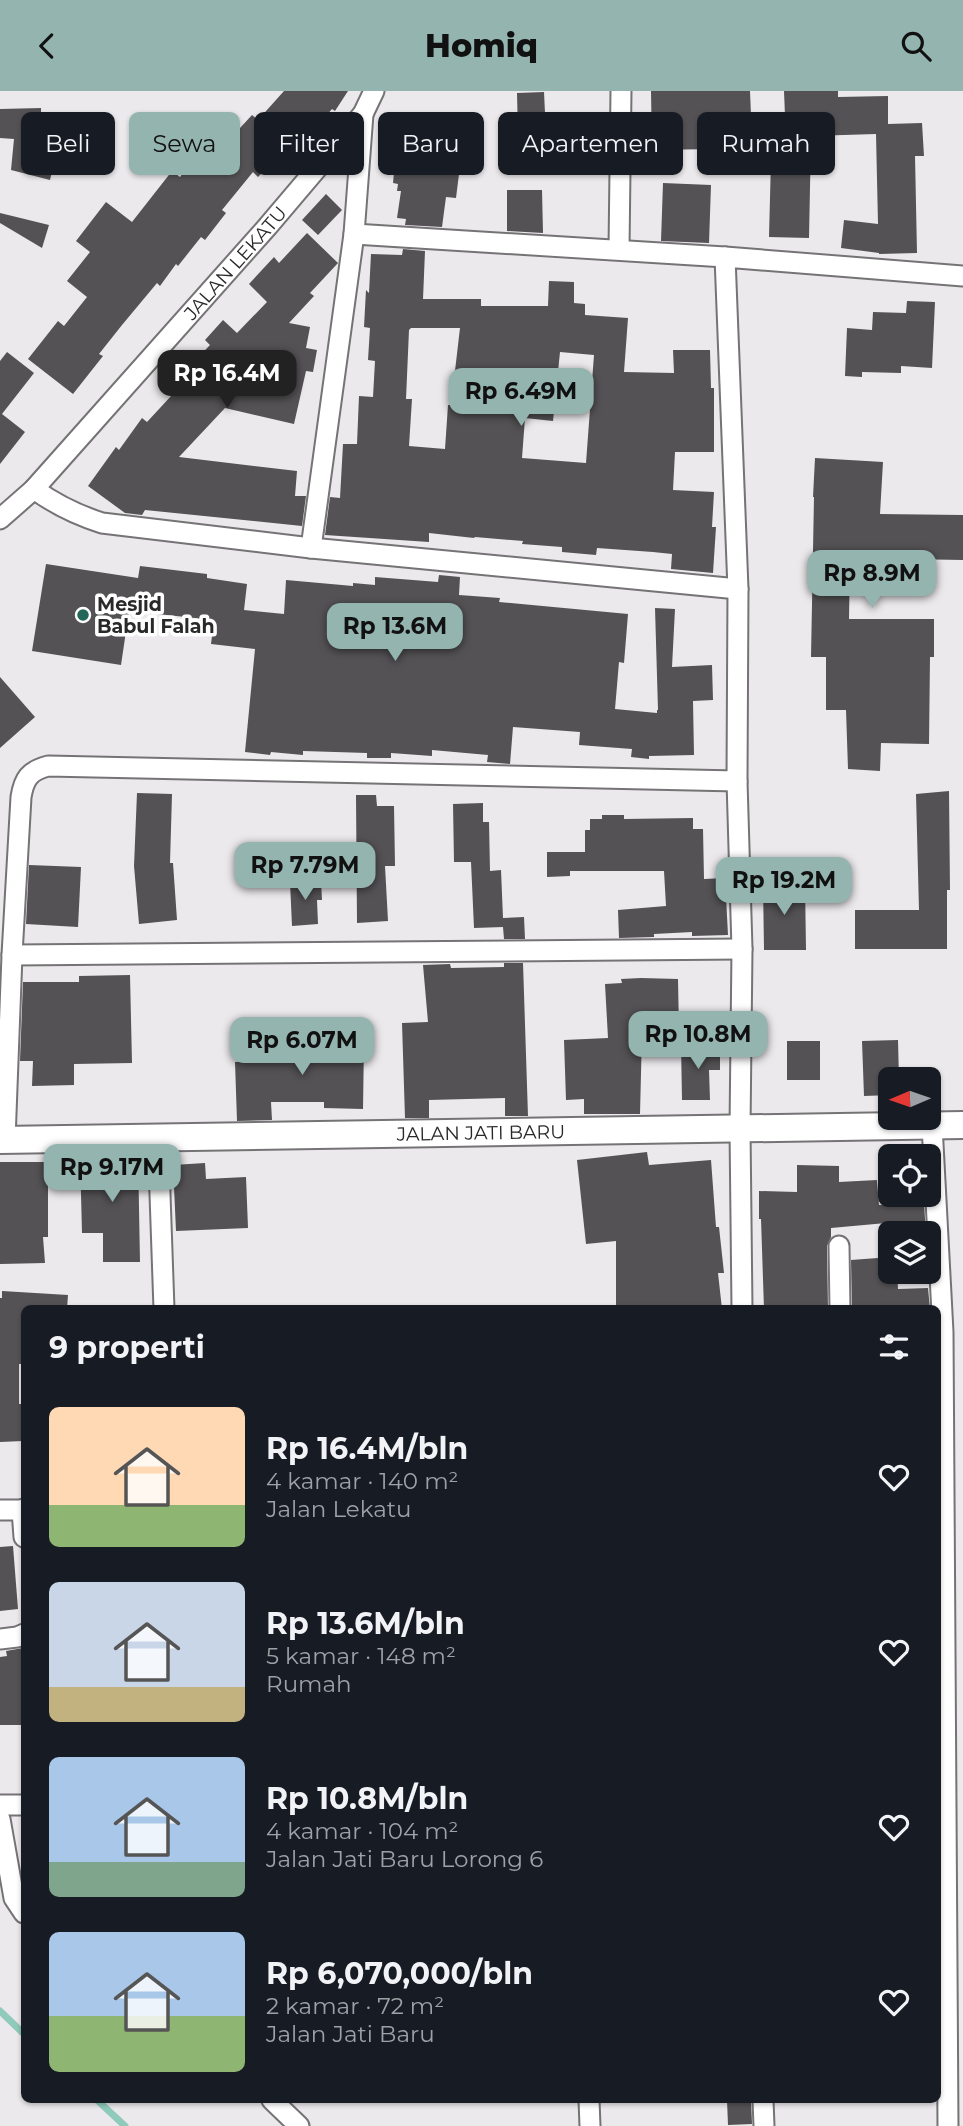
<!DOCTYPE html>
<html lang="id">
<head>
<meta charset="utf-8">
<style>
	body { margin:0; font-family:Montserrat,sans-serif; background:#242831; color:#f1f3f6; height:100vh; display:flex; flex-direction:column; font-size:26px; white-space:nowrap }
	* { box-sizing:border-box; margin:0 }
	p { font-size:23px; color:#9ea1a6 }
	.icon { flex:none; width:38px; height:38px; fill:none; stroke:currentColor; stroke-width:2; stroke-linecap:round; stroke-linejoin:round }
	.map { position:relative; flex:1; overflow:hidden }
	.side { position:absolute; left:21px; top:1214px; width:920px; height:798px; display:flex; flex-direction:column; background:#171b24; border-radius:10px; box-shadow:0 2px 5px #0004 }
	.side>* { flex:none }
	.banner { position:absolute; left:21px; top:21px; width:922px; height:63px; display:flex; gap:14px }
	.needle { width:46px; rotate:268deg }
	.tools { position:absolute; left:878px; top:976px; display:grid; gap:14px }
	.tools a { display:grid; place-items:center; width:63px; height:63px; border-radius:10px; background:#171b24; box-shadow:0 2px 5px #0004; font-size:35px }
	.price { position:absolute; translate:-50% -60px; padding:0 16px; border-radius:14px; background:#94b4af; color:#111; font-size:23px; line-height:46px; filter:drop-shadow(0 2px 4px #0008) }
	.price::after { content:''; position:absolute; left:50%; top:42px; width:21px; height:16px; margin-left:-10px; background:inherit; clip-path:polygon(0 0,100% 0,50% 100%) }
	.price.on { background:#222; color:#fff }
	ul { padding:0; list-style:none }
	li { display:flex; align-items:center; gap:21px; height:175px; padding:0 28px }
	li span { display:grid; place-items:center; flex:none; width:196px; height:140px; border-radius:10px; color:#555 }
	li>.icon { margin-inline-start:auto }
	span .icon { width:84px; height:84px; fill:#fffc; stroke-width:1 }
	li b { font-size:30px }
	h2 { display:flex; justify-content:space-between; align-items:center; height:84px; padding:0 28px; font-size:30px }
	.chip { padding:0 24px; border-radius:10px; background:#171b24; box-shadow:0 2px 5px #0004; font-size:24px; line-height:63px }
	.chip.on { background:#94b4af; color:#111 }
	header { display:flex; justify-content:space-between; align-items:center; height:91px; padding:0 28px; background:#94b4af; color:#111; font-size:32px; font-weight:800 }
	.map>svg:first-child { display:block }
</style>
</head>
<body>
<header><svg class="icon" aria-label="back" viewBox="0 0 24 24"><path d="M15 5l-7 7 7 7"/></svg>Homiq<svg class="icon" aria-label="search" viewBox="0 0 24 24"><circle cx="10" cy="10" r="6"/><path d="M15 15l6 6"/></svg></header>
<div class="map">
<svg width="963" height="2035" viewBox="0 0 963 2035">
	<rect width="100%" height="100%" fill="#ebe9eb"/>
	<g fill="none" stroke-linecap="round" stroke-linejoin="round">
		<!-- stream -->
		<g stroke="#8fcaba" stroke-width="7">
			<path d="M0,1920L24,1943"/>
			<path d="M97,2009L125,2035"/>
		</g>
	</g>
	<!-- building -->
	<g fill="#545254" fill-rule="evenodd">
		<path d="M284,0H348L335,20L332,18L299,55L293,50L258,86L253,81L222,119L226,122L205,149L201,146L178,175L176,173L160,195L157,192L122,234L99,263L103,265L73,303L28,268L58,230L64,235L87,206L67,190L90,161L76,150L106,111L132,131L172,80L180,86L205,53L217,62L252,24L258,29Z"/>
		<path d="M651,0H750L752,49L786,50L784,0H838V6L888,5V33L922,32L924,65H915L917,162L879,163V162L841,157L844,129L878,133L876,43L811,45L809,147L769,146L771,68L715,70V58L652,59Z"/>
		<path d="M544,1L546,43L518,44L517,2Z"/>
		<path d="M41,17V46L59,49L50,89L11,79L14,48L0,47V18Z"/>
		<path d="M402,60L461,67L456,107L446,106L442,136L405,134L406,128L397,127L401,100H397L398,93L393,92L395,71H401Z"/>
		<path d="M663,92L711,94L709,152L661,150Z"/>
		<path d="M507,99H542L543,142L507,140Z"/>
		<path d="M326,103L342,119L318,144L302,129Z"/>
		<path d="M0,122L49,134L42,157L0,132Z"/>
		<path d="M307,142L338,172L310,202L314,205L289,232L310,236L306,257L317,259L313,281L306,280L294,333L225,317L179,366L297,380L295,405H306L302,435L145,419L142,424L125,422L88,395L116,356L119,359L142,327L147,331L185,290L180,285L210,254L205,249L223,229L237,242L267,211L249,193L274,166L279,172Z"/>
		<path d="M403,158L425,160L423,208H481V215H548L549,190L574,191V212L585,213V224L628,227L624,281L674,282L673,259H710L711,297H714V361H675L673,399L714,401L712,436H716L713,482L671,478L672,463L653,461L597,457L596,464L562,461V456L522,453L523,450L475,446L474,447L429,442V451L325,444L330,406L340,407L343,353H357L359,305L373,306L375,270L368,269L370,237L364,236L366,199L369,202L371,163L402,164ZM411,237H460L451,314H448L445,358L409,355L412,308H406L409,239ZM560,261L594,264L586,372L522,367L525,327L553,330Z"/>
		<path d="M907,210L935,211L932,277L901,275V282L862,281V286L845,285L847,237L872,239L873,221L906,222Z"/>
		<path d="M7,261L34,282L2,323L25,341L0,373V270Z"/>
		<path d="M815,367L883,371L880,423L963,424V469L850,467L849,528H934V566H930L929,653L881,652L880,680L848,678L846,619H826V566H811L814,406H813Z"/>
		<path d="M46,473L138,487L140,475L207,483V487L247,493L244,519L284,523L286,489L353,495V492L375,494V486L438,491L439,484L460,486L459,504L500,507L499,511L628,523L624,572L619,571L615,618L657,622V619H658L655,517L675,518L672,576L712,574L713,609L693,610L694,664L649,665V668L631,666L632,658L579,654L580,641L513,636L510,673L487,671L488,664L432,659V665L391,662V667H367V662L303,660V664L271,661L270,664L245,661L255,558L211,553L214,529L129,520L121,574L32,560Z"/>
		<path d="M0,586L35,626L0,657Z"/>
		<path d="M949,700L950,799H947V858H855V819H919L916,703Z"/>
		<path d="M137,702L172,703L170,772H173L177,829L139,833L134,775Z"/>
		<path d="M356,704H376L377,715H394L395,775H385L388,830L357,832Z"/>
		<path d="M483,712V731H489L490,780L501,779L503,827L524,826L525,848H504L503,836L474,837L471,771H454L453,713Z"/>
		<path d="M602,724H624V728L693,727V738H703L704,788L725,787L728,844L692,845V841L654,843V846L619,847L618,819L666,815L664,780H570V785L547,786V761H585V739H590V728H602Z"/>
		<path d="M29,774L81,776L78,836L26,833Z"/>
		<path d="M321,790L322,809H317L318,833L292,835L290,791Z"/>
		<path d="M763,793H805L806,859H764Z"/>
		<path d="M504,872H523L528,1025H505V1007L429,1009V1027H405L402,932L428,931L423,874L450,873L451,877L504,876Z"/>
		<path d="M130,884L132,972L74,973V994L32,995L33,970H20L23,891H79V885Z"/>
		<path d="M641,887L678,888L679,941L642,942L640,1023H584V1008L566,1009L564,949L608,947L605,893L622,892L621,888Z"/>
		<path d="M282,943L322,944V950L364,951L363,1018L324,1017V1011H271L272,1029L237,1030L235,971L282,970Z"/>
		<path d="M898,949L899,989H891V1004L864,1005L862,950Z"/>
		<rect x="787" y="950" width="33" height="39"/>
		<path d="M709,952V962L720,961V979H709L710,1009H682L681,953Z"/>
		<path d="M647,1061L649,1074L711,1069L716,1136H719L724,1182H718L722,1218L616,1216V1150L586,1153L577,1069Z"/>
		<path d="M138,1063L140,1171H103V1142H82L80,1064Z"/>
		<path d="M0,1071H48V1146H43L45,1172L0,1173Z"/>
		<path d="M205,1072L206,1088L246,1086L248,1137L176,1140L173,1074Z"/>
		<path d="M797,1074L839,1075V1091L877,1089L879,1114L924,1112L926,1143H886V1132L831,1137V1146L827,1155L828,1218H764L761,1128H759V1100L797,1101Z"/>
		<path d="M891,1166V1181H897L898,1198L928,1197L930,1218H852L851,1169Z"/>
		<path d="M2,1200L68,1204L67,1218H24V1273H19V1313H21L23,1350L0,1351V1207H2Z"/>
		<path d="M13,1455L18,1518L0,1520V1456Z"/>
		<path d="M23,1557L24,1634H0V1566L7,1565L6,1560Z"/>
		<path d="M727,2009H751L752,2033L728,2034Z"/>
	</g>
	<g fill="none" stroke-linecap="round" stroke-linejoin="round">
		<!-- street casing -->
		<g stroke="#757375" stroke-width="23">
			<g id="street">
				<path d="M354,143L725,166"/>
				<path d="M619,158L621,0"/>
				<path d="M34,398C56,414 77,424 102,432L311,457L738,498L725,166L963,185"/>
				<path id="s1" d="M0,428L34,398L268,135L363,23L374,0"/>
				<path d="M311,457L354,143L363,23"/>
				<path d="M737,690L742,858L740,1038L742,1218"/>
				<path d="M12,864L742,858"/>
				<path d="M932,1034L943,1241L948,2035"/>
				<path d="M158,1046L164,1218"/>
				<path d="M5,1049L12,864L21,706C24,688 29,680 48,675L737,690L738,498"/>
				<path d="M839,1155L840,1218"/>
				<path d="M24,1418L22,1419L24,1446"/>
				<path d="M0,1419H22"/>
				<path d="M0,1548L17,1546L24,1543"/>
				<path d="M0,1714H24"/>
				<path d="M0,1728L14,1807L24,1822"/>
				<path d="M272,2009L299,2035"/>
				<path d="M589,2009L590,2035"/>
				<path d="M763,2009L764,2035"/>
			</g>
		</g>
		<!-- secondary casing -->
		<g stroke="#757375" stroke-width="30">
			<g id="secondary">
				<path id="s2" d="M0,1049L963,1034"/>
			</g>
		</g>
		<!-- street -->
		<use href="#street" stroke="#fff" stroke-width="19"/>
		<!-- secondary -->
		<use href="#secondary" stroke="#fff" stroke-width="26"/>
	</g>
	<!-- markers -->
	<circle fill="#236758" stroke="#fff" stroke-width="2.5" cx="83" cy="524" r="7"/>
	<g text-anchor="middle" stroke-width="7" stroke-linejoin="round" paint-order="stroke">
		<!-- street labels -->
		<g font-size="19" fill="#2a292a" stroke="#fff">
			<text dy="7" stroke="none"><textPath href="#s1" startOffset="348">JALAN LEKATU</textPath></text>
			<text dy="7" stroke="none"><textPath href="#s2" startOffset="481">JALAN JATI BARU</textPath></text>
		</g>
		<!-- poi labels -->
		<g font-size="19" font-weight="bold" fill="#2a292a" stroke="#fff" text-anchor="start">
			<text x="97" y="520">Mesjid<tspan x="97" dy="22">Babul Falah</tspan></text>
		</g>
	</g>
</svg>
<div class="tools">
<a><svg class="needle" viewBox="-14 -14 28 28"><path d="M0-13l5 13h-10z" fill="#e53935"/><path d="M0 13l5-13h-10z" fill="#9ea1a6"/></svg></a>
<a><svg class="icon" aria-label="locate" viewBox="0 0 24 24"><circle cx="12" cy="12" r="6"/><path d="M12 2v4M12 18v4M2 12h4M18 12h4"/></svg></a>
<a><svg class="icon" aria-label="layers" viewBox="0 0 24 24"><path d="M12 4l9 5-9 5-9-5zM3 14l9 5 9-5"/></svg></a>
</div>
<b class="price on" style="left:227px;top:319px">Rp 16.4M</b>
<b class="price" style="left:521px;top:337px">Rp 6.49M</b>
<b class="price" style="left:872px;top:519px">Rp 8.9M</b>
<b class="price" style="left:395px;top:572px">Rp 13.6M</b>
<b class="price" style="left:305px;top:811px">Rp 7.79M</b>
<b class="price" style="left:784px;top:826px">Rp 19.2M</b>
<b class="price" style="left:698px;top:980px">Rp 10.8M</b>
<b class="price" style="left:302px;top:986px">Rp 6.07M</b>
<b class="price" style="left:112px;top:1113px">Rp 9.17M</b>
<div class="banner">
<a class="chip">Beli</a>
<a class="chip on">Sewa</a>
<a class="chip">Filter</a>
<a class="chip">Baru</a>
<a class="chip">Apartemen</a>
<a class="chip">Rumah</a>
</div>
<section class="side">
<h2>9 properti<svg class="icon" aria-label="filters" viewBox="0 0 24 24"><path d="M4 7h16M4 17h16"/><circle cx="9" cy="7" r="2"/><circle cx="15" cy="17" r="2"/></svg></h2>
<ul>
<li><span style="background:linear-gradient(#ffd9b3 70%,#8fb573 0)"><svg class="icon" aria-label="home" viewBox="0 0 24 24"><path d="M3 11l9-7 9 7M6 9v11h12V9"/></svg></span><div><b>Rp 16.4M/bln</b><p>4 kamar · 140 m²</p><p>Jalan Lekatu</p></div><svg class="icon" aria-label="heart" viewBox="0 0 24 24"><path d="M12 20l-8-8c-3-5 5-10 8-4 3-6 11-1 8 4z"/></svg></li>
<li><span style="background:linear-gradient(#c9d6e8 75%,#c2b280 0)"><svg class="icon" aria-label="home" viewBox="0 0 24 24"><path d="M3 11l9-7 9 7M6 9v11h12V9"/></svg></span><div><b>Rp 13.6M/bln</b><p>5 kamar · 148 m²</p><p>Rumah</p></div><svg class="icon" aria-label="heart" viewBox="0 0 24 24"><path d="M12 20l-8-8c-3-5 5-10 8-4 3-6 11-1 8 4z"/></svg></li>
<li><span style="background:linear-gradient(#a9c7e8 75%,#7fa58c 0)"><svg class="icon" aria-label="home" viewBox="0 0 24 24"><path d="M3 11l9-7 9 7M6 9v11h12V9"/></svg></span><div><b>Rp 10.8M/bln</b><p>4 kamar · 104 m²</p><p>Jalan Jati Baru Lorong 6</p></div><svg class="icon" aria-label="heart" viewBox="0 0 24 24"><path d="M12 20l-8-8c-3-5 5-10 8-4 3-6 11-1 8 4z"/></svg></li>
<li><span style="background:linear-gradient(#a9c7e8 60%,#8fb573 0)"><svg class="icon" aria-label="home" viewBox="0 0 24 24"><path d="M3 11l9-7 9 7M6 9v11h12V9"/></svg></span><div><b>Rp 6,070,000/bln</b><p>2 kamar · 72 m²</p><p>Jalan Jati Baru</p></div><svg class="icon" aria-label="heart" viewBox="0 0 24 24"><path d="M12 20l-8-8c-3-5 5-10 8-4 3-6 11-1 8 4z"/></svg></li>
</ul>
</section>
</div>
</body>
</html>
